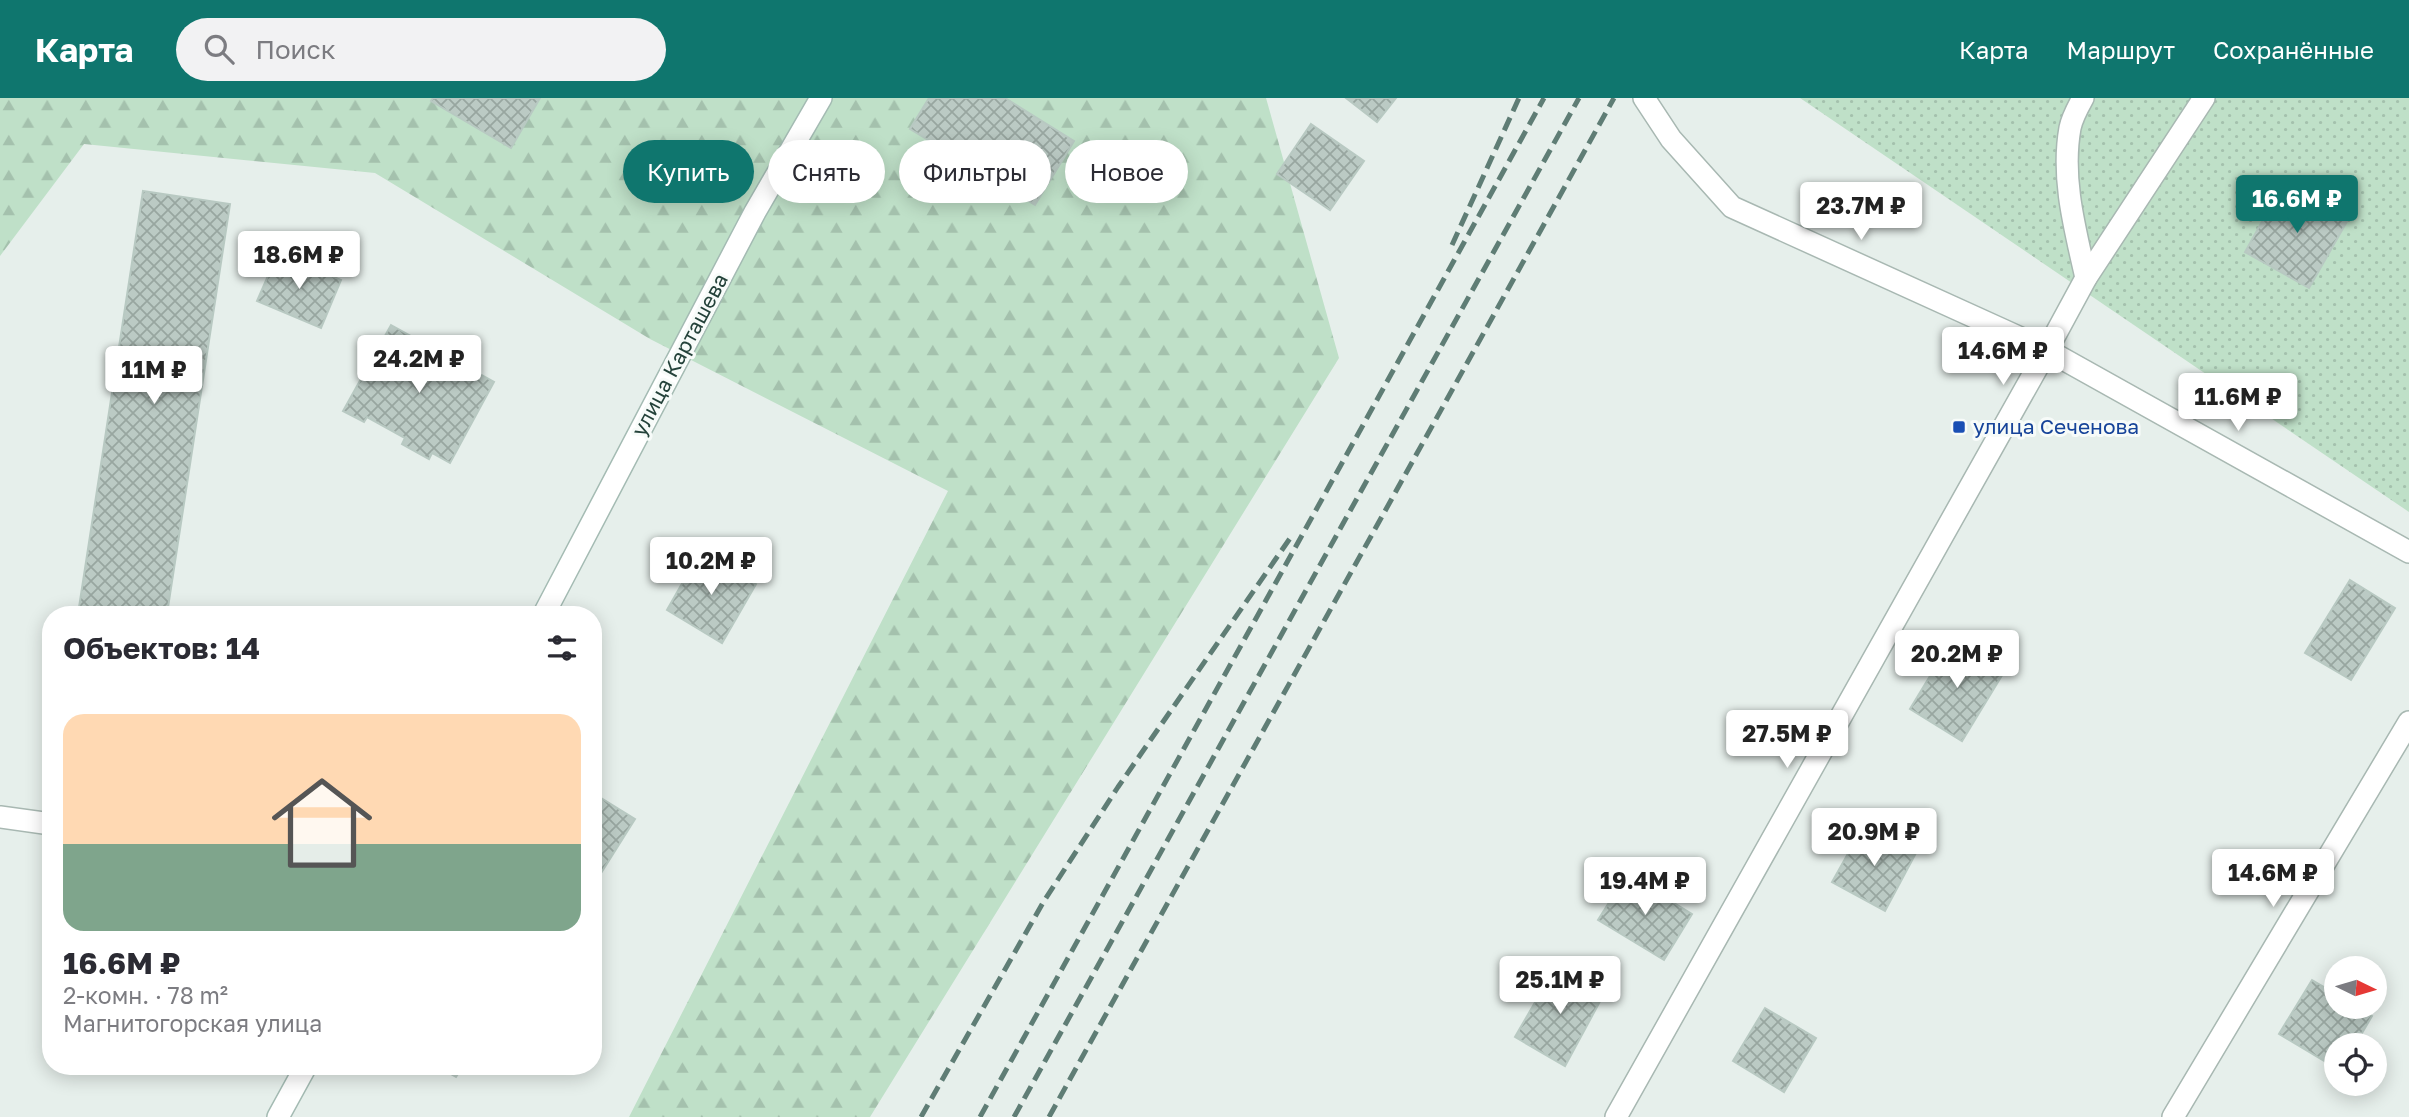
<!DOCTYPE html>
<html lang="ru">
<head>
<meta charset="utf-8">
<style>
	body { margin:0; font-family:"Golos Text",sans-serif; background:#f2f2f3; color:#2b2b33; height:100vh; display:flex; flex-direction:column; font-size:26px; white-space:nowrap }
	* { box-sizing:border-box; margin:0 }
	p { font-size:23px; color:#7c7c81 }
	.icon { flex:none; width:38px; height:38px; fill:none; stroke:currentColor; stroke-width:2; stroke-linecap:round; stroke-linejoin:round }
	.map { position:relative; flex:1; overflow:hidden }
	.details { position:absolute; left:42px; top:508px; width:560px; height:469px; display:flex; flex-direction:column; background:#fff; border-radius:28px; box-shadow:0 4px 18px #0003 }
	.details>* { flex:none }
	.hud { position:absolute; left:623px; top:42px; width:665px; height:63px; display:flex; gap:14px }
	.needle { width:46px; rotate:95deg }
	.fabs { position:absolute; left:2324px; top:858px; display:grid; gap:14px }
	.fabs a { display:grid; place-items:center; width:63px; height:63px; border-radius:50%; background:#fff; box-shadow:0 4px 18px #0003; font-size:35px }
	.price { position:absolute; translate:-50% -60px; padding:0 16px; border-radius:7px; background:#fff; color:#222; font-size:23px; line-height:46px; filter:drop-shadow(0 2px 4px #0008) }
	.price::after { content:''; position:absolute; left:50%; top:42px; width:21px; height:16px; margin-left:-10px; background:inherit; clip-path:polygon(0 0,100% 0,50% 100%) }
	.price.active { background:#0f766e; color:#fff }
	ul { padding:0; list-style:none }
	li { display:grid; align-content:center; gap:14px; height:371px; padding:0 21px }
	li+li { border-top:2px solid #e1e1e2 }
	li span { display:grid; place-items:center; height:217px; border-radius:21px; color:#555 }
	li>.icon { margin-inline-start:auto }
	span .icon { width:126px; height:126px; fill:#fffc; stroke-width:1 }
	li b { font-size:30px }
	h2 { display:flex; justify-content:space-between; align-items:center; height:84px; padding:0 21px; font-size:30px }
	.chip { padding:0 24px; border-radius:32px; background:#fff; box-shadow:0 4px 18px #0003; font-size:24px; line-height:63px }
	.chip.active { background:#0f766e; color:#fff }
	header { display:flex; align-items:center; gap:42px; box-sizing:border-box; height:98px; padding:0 35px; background:#0f766e; color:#fff }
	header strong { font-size:33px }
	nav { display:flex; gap:38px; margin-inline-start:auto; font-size:24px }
	.search { width:490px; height:63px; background:#f2f2f3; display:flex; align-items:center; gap:18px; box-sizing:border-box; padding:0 24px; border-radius:38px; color:#7c7c81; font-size:26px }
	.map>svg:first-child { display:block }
</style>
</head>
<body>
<header>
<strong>Карта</strong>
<div class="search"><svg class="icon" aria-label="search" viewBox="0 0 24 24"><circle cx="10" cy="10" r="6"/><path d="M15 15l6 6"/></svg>Поиск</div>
<nav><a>Карта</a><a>Маршрут</a><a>Сохранённые</a></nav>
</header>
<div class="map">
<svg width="2409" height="1019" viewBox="0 0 2409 1019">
	<defs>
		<pattern id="forest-firs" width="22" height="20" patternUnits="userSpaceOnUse" patternTransform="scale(1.75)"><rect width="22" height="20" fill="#bfe0c8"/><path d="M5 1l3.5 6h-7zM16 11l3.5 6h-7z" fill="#a4c1ad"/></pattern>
		<pattern id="garden-dots" width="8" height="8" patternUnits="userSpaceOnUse" patternTransform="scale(1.75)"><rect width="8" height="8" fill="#bfe0c8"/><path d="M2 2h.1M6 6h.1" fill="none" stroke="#a4c1ad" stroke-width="1.8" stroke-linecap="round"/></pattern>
		<pattern id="building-cross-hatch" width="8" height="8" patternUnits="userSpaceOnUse" patternTransform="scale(1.75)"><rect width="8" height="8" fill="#bbcac4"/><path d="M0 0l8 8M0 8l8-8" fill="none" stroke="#98a6a0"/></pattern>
	</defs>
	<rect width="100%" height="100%" fill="#e6efeb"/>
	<!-- forest -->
	<path fill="url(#forest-firs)" d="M0,0H1266L1339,260L870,1019H629L948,393L650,241L375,75L84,46L0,158Z"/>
	<!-- garden -->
	<path fill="url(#garden-dots)" d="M1800,0H2409V414Z"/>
	<!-- building -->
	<g fill="url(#building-cross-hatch)" stroke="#b8c9c2" stroke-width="2">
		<path d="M433,0H540L511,50L431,3Z"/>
		<path d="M929,0H1005L1074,43L1035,107L910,31Z"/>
		<path d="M1346,0H1396L1377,24Z"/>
		<path d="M1311,26L1364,63L1330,112L1277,76Z"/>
		<path d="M2284,84L2349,120L2309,190L2245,154Z"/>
		<path d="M143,93L230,106L167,516H78Z"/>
		<path d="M278,155L341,182L321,230L257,203Z"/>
		<path d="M391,227L494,284L450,365L432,355L429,361L402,346L405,340L367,319L364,324L343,313Z"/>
		<path d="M700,454L756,486L722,545L667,512Z"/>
		<path d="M2350,482L2395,510L2351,582L2305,555Z"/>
		<path d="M1952,542L2004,574L1962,643L1910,611Z"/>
		<path d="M593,695L635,721L601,775L593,770Z"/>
		<path d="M1864,727L1916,755L1885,813L1832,784Z"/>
		<path d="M1627,776L1692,816L1664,862L1598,822Z"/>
		<path d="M1556,868L1604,896L1565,968L1515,939Z"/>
		<path d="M2312,882L2336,896V908H2356L2372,918L2355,947H2336V970L2279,936Z"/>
		<path d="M1765,910L1816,940L1784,994L1733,963Z"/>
		<path d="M437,968H463L456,979Z"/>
	</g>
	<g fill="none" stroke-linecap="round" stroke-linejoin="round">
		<!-- street casing -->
		<g stroke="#a8b8b2" stroke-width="24">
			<g id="street">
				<path d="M1644,0L1671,41L1732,109L2047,252L2409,454"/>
				<path d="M2083,0C2078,9 2072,20 2070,30C2061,80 2075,131 2086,180"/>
				<path d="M0,719L51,726"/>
				<path d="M1616,1019L2047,252L2086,180L2204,0"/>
				<path d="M2173,1019L2409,624"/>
			</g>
		</g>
		<!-- secondary casing -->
		<g stroke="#a4bbb3" stroke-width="24">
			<g id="secondary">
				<path d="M544,516L755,114L821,0"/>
				<path d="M278,1019L306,968"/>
			</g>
		</g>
		<!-- street -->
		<use href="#street" stroke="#fff" stroke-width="21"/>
		<!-- secondary -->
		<use href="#secondary" stroke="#fff" stroke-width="21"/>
		<!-- rail -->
		<g stroke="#5f7d75" stroke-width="5" stroke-dasharray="14 7" stroke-linecap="butt">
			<path d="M1452,147L1519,0"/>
			<path d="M921,1019L1044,803L1118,689L1293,436"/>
			<path d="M980,1019L1544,0"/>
			<path d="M1014,1019L1579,0"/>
			<path d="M1049,1019L1614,0"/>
		</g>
	</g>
	<!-- markers -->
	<rect fill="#1a4fb4" stroke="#f7fbf9" stroke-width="2.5" x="1952" y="322" width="14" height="14" rx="3.5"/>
	<g text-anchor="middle" stroke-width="6" stroke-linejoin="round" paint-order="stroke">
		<!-- street labels -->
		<g font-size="21" fill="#24423a" stroke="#f7fbf9">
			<text transform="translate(680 257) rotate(-62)" y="7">улица Карташева</text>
		</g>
		<!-- transit labels -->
		<g font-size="21" fill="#164399" stroke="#f7fbf9" text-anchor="start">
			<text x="1973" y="336">улица Сеченова</text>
		</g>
	</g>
</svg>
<div class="fabs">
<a><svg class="needle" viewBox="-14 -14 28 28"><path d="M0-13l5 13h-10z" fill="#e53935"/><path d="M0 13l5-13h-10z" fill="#7c7c81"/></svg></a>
<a><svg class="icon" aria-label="locate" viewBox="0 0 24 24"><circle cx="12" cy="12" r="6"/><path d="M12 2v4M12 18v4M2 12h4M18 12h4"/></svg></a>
</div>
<b class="price active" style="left:2297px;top:137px">16.6M ₽</b>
<b class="price" style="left:1861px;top:144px">23.7M ₽</b>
<b class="price" style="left:299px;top:193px">18.6M ₽</b>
<b class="price" style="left:2003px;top:289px">14.6M ₽</b>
<b class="price" style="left:419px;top:297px">24.2M ₽</b>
<b class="price" style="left:154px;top:308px">11M ₽</b>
<b class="price" style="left:2238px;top:335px">11.6M ₽</b>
<b class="price" style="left:711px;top:499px">10.2M ₽</b>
<b class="price" style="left:1957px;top:592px">20.2M ₽</b>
<b class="price" style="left:1787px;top:672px">27.5M ₽</b>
<b class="price" style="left:1874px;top:770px">20.9M ₽</b>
<b class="price" style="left:2273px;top:811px">14.6M ₽</b>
<b class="price" style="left:1645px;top:819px">19.4M ₽</b>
<b class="price" style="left:1560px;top:918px">25.1M ₽</b>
<div class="hud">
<a class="chip active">Купить</a>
<a class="chip">Снять</a>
<a class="chip">Фильтры</a>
<a class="chip">Новое</a>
</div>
<section class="details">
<h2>Объектов: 14<svg class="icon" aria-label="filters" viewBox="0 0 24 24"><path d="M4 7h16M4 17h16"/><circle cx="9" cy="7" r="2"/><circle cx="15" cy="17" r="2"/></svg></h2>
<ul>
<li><span style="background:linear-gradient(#ffd9b3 60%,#7fa58c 0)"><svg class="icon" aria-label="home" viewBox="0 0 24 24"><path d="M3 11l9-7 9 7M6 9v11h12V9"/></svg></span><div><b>16.6M ₽</b><p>2-комн. · 78 m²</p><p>Магнитогорская улица</p></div></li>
</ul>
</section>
</div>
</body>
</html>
